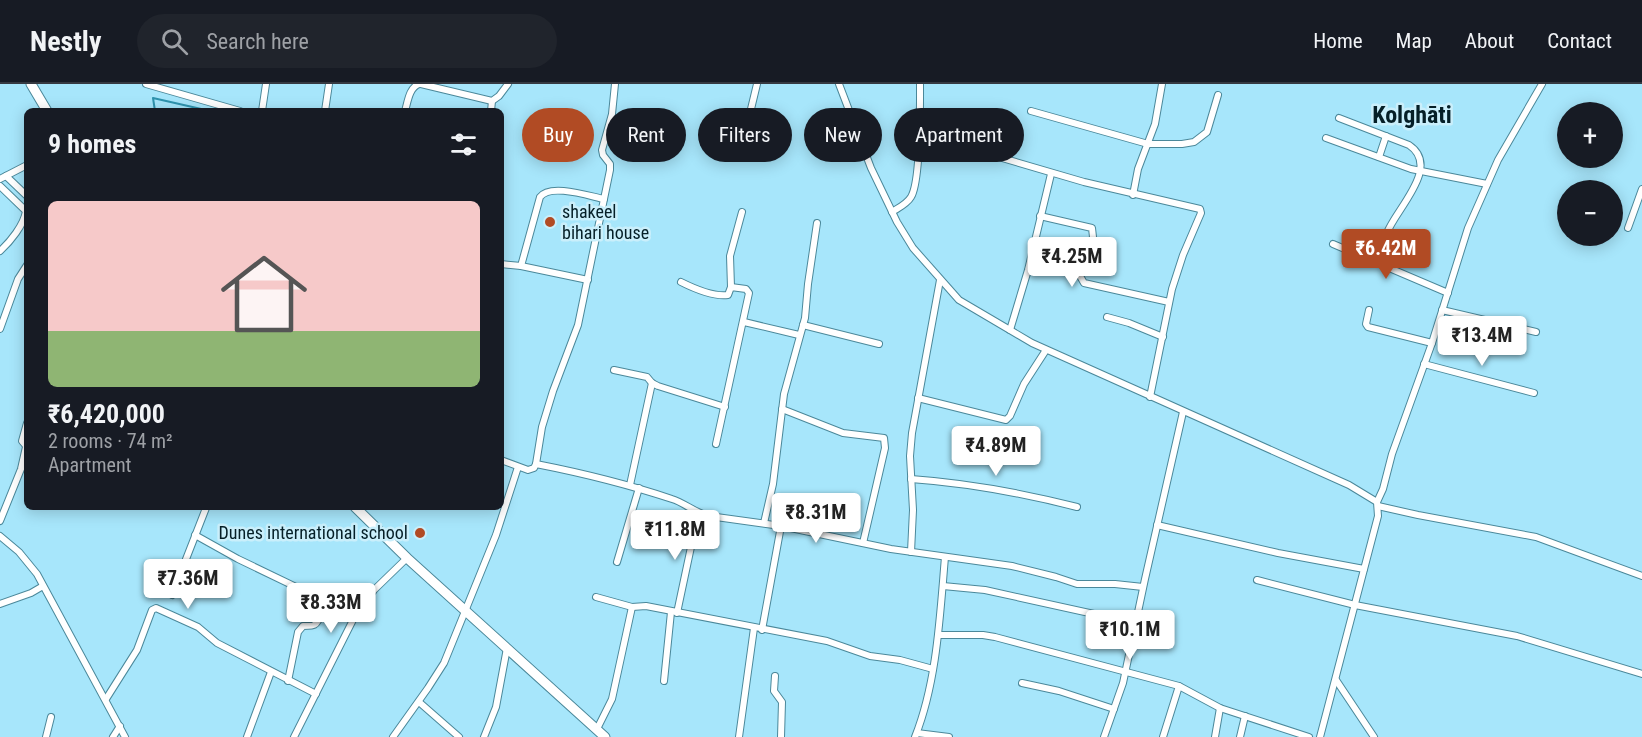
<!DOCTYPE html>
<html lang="en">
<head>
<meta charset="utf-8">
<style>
	body { margin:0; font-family:"Roboto Condensed",sans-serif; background:#20242c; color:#f1f3f6; height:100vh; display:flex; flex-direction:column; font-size:22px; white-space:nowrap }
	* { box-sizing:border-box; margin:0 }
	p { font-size:20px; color:#9ea1a6 }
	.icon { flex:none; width:33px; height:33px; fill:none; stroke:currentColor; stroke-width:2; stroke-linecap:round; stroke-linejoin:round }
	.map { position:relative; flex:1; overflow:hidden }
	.sheet { position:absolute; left:24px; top:24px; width:480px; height:402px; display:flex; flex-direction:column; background:#171b24; border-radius:9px; box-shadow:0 3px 15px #0003 }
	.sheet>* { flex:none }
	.top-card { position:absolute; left:522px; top:24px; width:570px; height:54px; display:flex; gap:12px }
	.controls { position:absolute; left:1557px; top:18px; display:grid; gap:12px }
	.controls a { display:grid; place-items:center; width:66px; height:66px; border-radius:50%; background:#171b24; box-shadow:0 3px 15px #0003; font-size:30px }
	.price { position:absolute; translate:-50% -51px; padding:0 14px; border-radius:6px; background:#fff; color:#222; font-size:20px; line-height:39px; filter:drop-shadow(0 2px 3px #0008) }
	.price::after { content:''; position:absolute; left:50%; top:36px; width:18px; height:14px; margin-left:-9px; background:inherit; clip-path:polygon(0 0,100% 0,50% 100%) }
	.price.current { background:#b14b24; color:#fff }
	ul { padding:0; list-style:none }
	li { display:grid; align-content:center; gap:12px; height:318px; padding:0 24px }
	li+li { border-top:2px solid #363941 }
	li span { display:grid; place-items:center; height:186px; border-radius:9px; color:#555 }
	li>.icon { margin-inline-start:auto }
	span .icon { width:108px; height:108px; fill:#fffc; stroke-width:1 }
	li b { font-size:26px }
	h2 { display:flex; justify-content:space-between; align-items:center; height:72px; padding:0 24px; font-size:26px }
	.pill { padding:0 21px; border-radius:27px; background:#171b24; box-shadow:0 3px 15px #0003; font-size:21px; line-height:54px }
	.pill.current { background:#b14b24; color:#fff }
	header { display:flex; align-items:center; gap:36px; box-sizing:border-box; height:84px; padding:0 30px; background:#171b24; border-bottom:2px solid #363941 }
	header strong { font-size:28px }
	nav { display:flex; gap:33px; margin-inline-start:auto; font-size:21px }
	.search { width:420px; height:54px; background:#20242c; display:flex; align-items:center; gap:15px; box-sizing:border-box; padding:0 21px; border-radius:33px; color:#9ea1a6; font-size:22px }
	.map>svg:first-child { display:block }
</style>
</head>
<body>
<header>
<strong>Nestly</strong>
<div class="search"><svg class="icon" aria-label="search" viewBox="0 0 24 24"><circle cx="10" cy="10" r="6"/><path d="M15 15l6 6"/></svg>Search here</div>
<nav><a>Home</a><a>Map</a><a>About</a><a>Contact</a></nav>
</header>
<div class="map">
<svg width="1642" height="653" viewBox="0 0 1642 653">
	<rect width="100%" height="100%" fill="#a7e6fb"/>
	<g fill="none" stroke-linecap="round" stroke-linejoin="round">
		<!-- stream -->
		<path stroke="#2e93ae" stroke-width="2" d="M155,27L153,14L210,27"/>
		<!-- minor casing -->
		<g stroke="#4b889a" stroke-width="8">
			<g id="minor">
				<path d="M146,0L240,27"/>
				<path d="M421,0L492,17L499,12L508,0"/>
				<path d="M839,0L871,84L897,138L913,164L959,216L1032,259L1349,401L1377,418L1378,432L1320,653"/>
				<path d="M751,25L757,0"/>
				<path d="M262,27L266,0"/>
				<path d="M325,27L329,0"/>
				<path d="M405,27C408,17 409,4 419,0"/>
				<path d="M491,27L492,17"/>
				<path d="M1031,27L1148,60H1182L1194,58L1207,48L1218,11"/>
				<path d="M1339,34L1409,61C1442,83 1395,126 1387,149C1383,159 1384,172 1384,182"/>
				<path d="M920,50L1084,98L1200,125L1201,129L1183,171L1172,205L1150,313"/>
				<path d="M1326,54L1411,85L1487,100"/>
				<path d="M1379,73L1386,52"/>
				<path d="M6,92L27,112"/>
				<path d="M0,95L27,81"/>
				<path d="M0,102L26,127C24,141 10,158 0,167"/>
				<path d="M1133,111L1138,85L1155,40L1162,0"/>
				<path d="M892,128C898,124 907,120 911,113C921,97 920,22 920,0"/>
				<path d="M1040,132L1092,144L1093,153L1080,192L1084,199L1169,218"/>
				<path d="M1628,144L1642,105"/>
				<path d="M1333,160L1448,209"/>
				<path d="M501,180L521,182L588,196"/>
				<path d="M521,182L540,113C550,99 589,112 604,115"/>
				<path d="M681,198C695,205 713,213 728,211L731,203L746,205L749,209L716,360"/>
				<path d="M731,203L730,172L742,128"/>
				<path d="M1369,226L1366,240L1368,243L1432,259"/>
				<path d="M1442,226L1536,248"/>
				<path d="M1107,233L1129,239L1163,253"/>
				<path d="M744,238L799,251"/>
				<path d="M803,241L879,260"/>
				<path d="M0,245L18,195L27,181"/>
				<path d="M1010,246L1028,186L1051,90"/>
				<path d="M1424,280L1534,309"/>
				<path d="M614,286L647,293L652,299L658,302L725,323"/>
				<path d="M918,314L1006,336L1010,332L1024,300L1046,266"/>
				<path d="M782,325L843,349L884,354L885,364L863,459"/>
				<path d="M27,339L22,357L27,363"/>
				<path d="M501,376L528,386L534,384L536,380C582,389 627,400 672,415C685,419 695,429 709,432L781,442L891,465L1012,482L1056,493L1077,500H1115L1143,503"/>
				<path d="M536,380L542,343L553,307L578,241L610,86V80L603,71L602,66L612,30L615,0"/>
				<path d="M911,395C967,399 1022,409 1077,423"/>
				<path d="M630,401L652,299"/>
				<path d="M1377,418L1383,405L1392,370L1432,259L1468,144L1498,76L1542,0"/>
				<path d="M1378,422L1418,431L1536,453L1642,492"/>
				<path d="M0,437L21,385L26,363"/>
				<path d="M764,439L773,400L784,310L805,234L808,200L817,139"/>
				<path d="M1157,441L1278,469L1364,485"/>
				<path d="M195,451L238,475L321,515C323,521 321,537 314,541C313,542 305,542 303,542L298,548L288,597"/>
				<path d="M0,452L19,468L37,490L125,653"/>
				<path d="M911,468L913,426L910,372L912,349L940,196"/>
				<path d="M617,478L639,404"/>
				<path d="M1257,496L1355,521L1517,552L1642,590"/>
				<path d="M943,502L985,506L1135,539"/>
				<path d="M172,511L206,424"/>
				<path d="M596,513L632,523L646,522L827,557L870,572L900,576L933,585"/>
				<path d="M0,520L31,509L43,502"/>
				<path d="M677,529L698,430"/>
				<path d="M762,546L781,442"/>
				<path d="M939,551H983L995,553L1179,602L1220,624L1309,653"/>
				<path d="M775,592L774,607L782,618L781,653"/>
				<path d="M1336,596L1374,653"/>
				<path d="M664,597L671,528"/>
				<path d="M1022,599L1059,607L1114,625"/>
				<path d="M106,615L137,566L152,526L156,524L198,543L217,559L316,610"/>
				<path d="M419,618L459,653"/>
				<path d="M597,645L612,615L632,523"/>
				<path d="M917,649L949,653"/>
				<path d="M46,653L51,633"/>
				<path d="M113,653L120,642"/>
				<path d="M247,653L271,588"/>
				<path d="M294,653L356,530L374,506L407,474"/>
				<path d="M393,653L428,604L444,579L496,451L518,383"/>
				<path d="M484,653L496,623L507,564"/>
				<path d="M739,653L754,544"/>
				<path d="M915,653C937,598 940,531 945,473"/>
				<path d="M1104,653L1123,599L1145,495L1183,328"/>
				<path d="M1163,653L1179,602"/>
				<path d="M1215,653L1220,624"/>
				<path d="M1240,653L1245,632"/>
			</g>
		</g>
		<!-- secondary casing -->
		<g stroke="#4b889a" stroke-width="11">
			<g id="secondary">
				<path d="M31,0L47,27"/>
				<path d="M355,423L407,474L605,653"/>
			</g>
		</g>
		<!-- minor -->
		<use href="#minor" stroke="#fff" stroke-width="6"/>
		<!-- secondary -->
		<use href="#secondary" stroke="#fff" stroke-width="9"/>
	</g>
	<!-- markers -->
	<g fill="#b14b24" stroke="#caeffb" stroke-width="2">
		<circle cx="550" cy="138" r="6"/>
		<circle cx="420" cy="449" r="6"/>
	</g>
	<g text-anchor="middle" stroke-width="5" stroke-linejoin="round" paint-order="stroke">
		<!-- poi labels -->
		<g font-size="18" fill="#051f27" stroke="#caeffb" text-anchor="start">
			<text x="562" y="134">shakeel<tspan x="562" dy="21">bihari house</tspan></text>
			<text x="408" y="455" text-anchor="end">Dunes international school</text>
		</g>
		<!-- district labels -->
		<g font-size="24" font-weight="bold" fill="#051f27" stroke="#caeffb">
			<text x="1412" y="39">Kolghāti</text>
		</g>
	</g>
</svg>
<div class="controls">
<a>+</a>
<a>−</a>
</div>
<b class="price current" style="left:1386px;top:196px">₹6.42M</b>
<b class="price" style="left:1072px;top:204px">₹4.25M</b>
<b class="price" style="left:1482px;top:283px">₹13.4M</b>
<b class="price" style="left:996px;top:393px">₹4.89M</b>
<b class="price" style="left:816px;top:460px">₹8.31M</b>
<b class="price" style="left:675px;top:477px">₹11.8M</b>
<b class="price" style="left:188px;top:526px">₹7.36M</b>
<b class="price" style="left:331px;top:550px">₹8.33M</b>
<b class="price" style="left:1130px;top:577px">₹10.1M</b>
<div class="top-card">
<a class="pill current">Buy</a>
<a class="pill">Rent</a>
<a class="pill">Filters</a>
<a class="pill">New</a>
<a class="pill">Apartment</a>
</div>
<section class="sheet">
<h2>9 homes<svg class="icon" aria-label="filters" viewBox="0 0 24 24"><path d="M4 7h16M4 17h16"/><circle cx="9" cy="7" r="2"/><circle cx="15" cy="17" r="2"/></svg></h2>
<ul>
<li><span style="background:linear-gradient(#f6c9c9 70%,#8fb573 0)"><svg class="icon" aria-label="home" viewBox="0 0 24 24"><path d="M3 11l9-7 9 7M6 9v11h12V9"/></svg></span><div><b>₹6,420,000</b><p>2 rooms · 74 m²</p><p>Apartment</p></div></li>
</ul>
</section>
</div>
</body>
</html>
